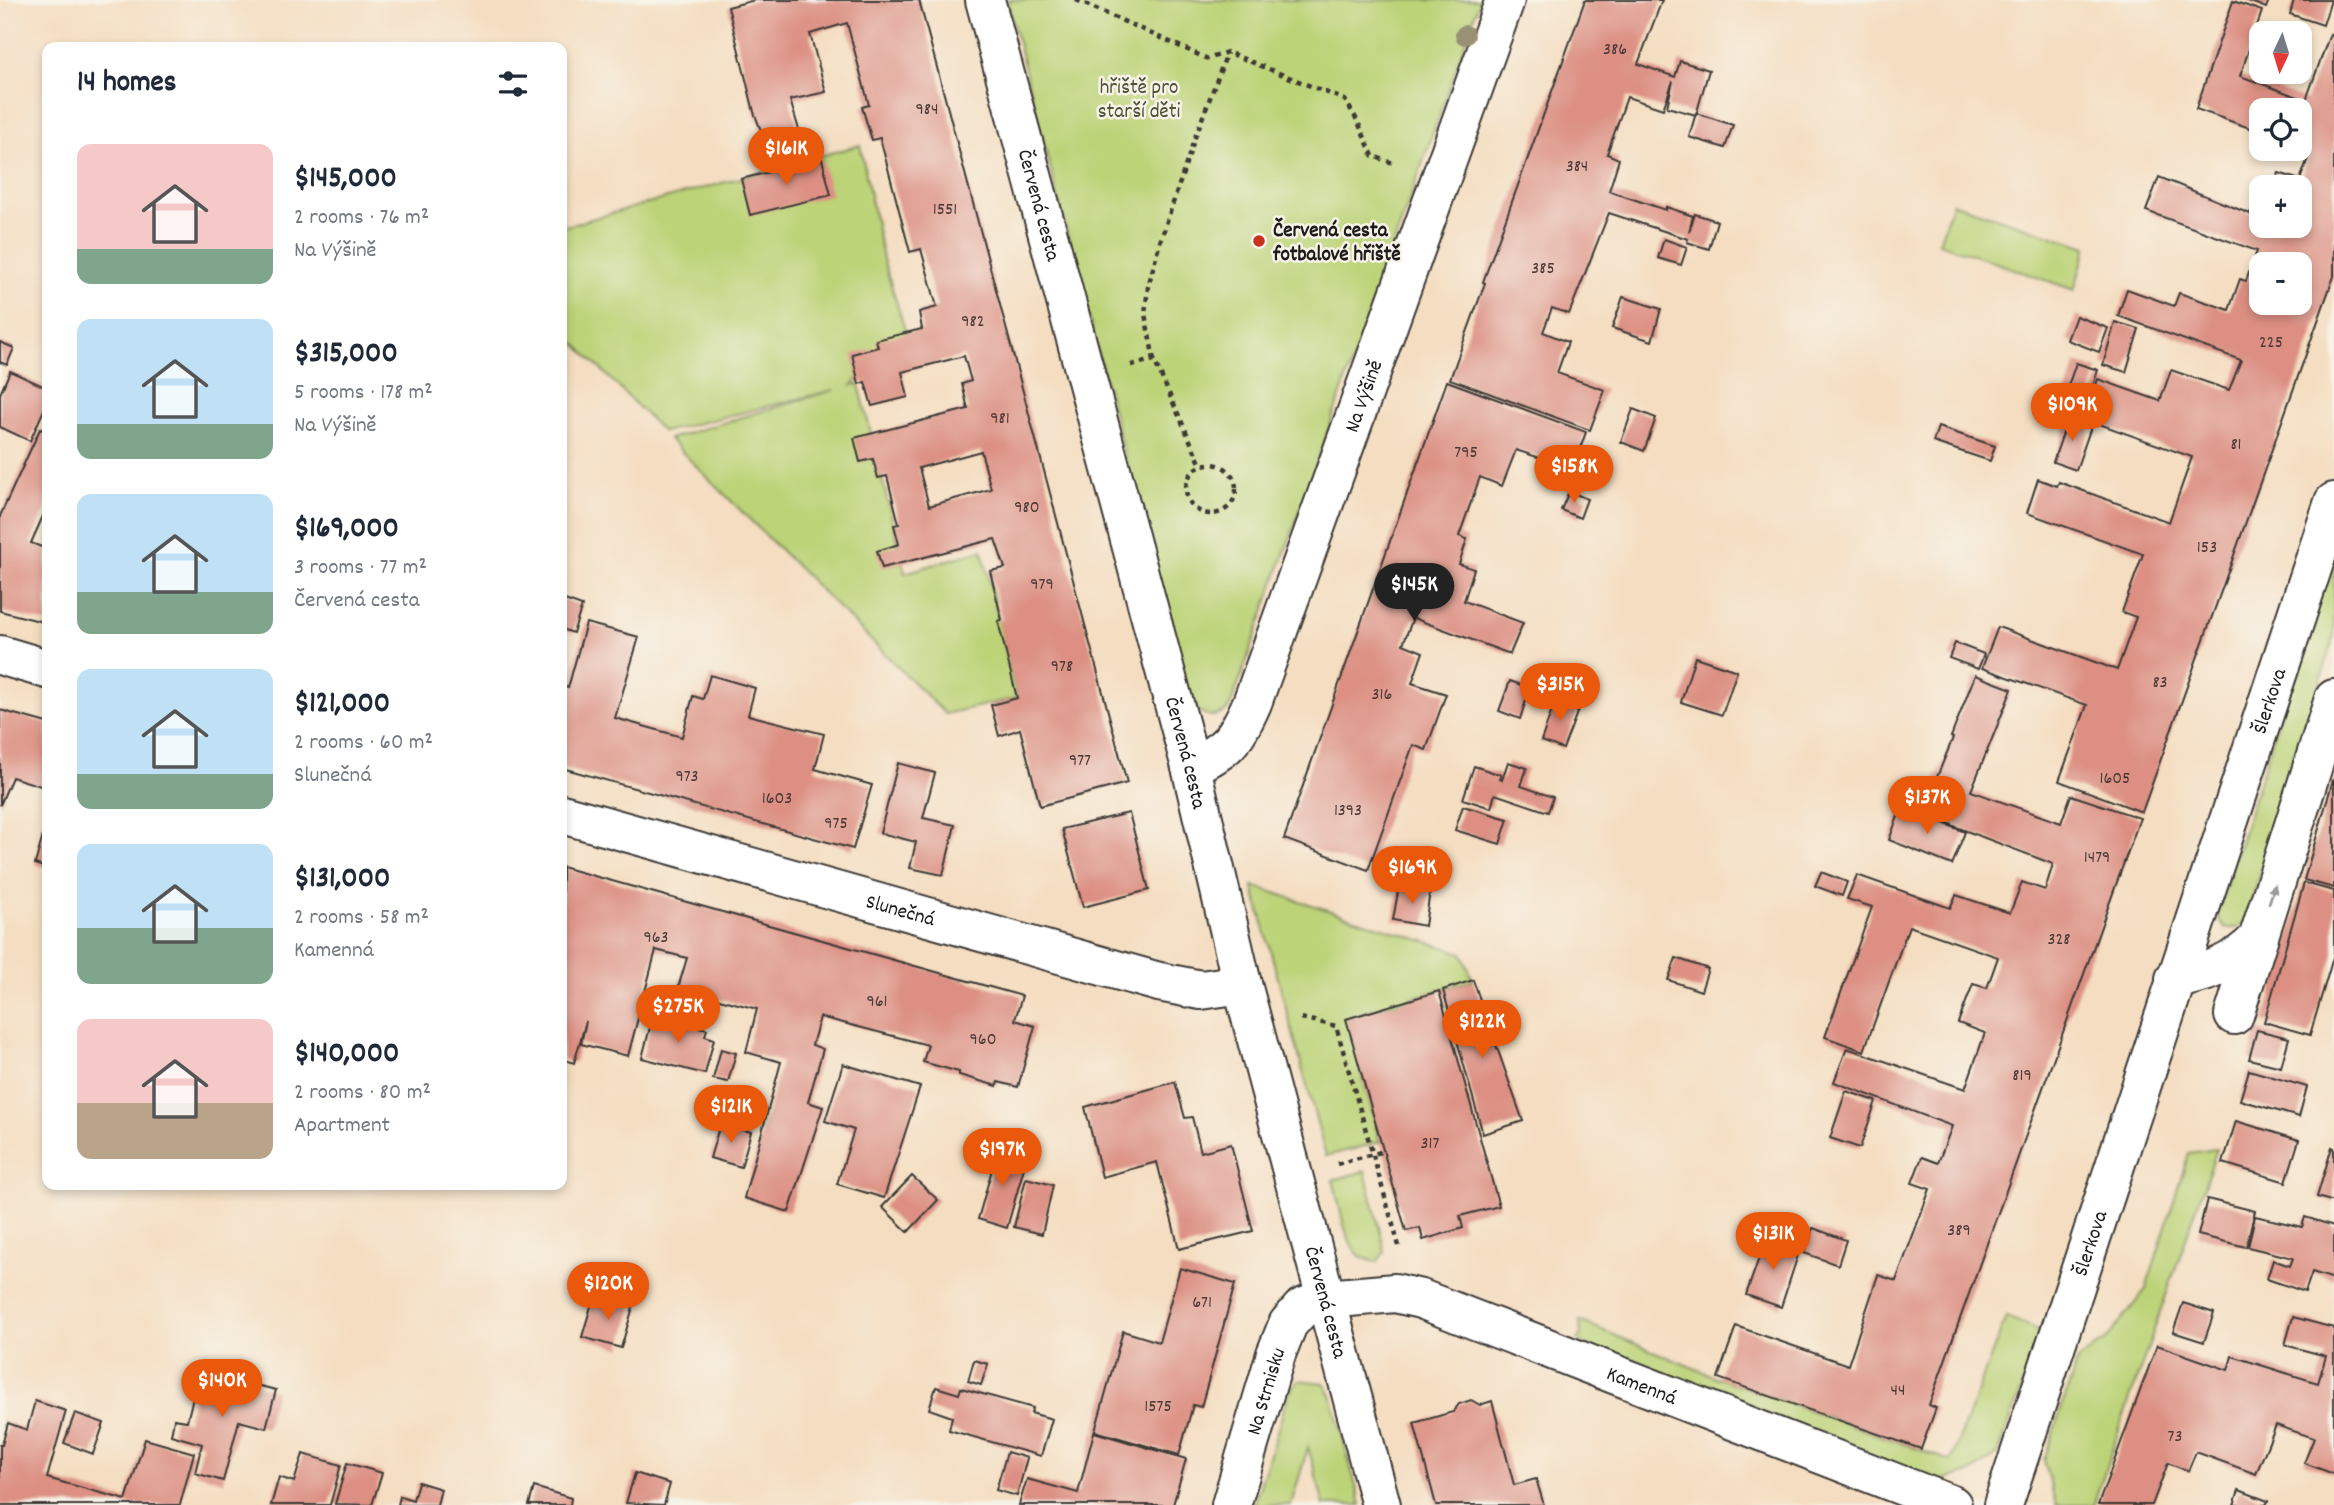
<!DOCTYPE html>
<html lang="en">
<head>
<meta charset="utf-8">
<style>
	body { margin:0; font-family:Dekko,sans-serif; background:#f2f2f3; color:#1f2937; height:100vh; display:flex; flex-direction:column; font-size:26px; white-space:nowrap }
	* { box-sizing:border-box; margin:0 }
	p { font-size:23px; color:#747a83 }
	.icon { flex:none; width:38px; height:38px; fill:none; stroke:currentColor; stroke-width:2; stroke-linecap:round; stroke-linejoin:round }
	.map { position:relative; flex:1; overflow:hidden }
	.panel { position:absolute; left:42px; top:42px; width:525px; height:1148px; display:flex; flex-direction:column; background:#fff; border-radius:14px; box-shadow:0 4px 10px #0003 }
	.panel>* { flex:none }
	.needle { width:46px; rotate:184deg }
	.controls { position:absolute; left:2249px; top:21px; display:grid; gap:14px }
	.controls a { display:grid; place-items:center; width:63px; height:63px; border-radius:14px; background:#fff; box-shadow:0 4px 10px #0003; font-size:35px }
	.price { position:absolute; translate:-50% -60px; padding:0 16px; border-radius:24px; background:#ea580c; color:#fff; font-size:23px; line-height:46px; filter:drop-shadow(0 2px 4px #0008) }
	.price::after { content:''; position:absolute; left:50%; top:42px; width:21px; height:16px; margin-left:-10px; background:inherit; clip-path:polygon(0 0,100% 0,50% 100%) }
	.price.active { background:#222; color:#fff }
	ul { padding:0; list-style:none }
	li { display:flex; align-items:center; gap:21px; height:175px; padding:0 35px }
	li span { display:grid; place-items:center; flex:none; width:196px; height:140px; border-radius:14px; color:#555 }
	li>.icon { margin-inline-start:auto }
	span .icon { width:84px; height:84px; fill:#fffc; stroke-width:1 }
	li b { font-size:30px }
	h2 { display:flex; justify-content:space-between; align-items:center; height:84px; padding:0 35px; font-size:30px }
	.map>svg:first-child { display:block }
</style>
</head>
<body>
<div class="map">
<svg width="2334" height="1505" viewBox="0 0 2334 1505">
	<rect width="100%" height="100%" fill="#f7f3e8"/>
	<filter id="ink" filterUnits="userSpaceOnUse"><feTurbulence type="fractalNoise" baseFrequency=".0143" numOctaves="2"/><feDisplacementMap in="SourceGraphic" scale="14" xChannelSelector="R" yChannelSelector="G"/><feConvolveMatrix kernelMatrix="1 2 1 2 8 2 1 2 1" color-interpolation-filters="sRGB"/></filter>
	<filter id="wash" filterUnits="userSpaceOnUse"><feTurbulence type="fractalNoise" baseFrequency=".00686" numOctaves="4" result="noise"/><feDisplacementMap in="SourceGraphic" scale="28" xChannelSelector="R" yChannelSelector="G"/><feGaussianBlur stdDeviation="1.57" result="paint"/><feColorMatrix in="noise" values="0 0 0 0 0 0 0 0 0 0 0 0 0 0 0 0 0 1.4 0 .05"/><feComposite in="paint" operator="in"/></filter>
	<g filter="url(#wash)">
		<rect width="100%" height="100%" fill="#f4ddc0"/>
		<!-- green -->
		<g fill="#bcd377" stroke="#6c784a" stroke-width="2">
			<path d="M1007,0H1480L1237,688C1234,695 1232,705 1227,710C1213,723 1194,712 1187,698Z"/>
			<path d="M860,145L883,259L906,333L852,385L859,384L905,573L982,550L1017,698L945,714L669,439L834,390L663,432L562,330V227Z"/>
			<path d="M1952,203L2087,247L2074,290L1939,243Z"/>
			<path d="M2334,548V638L2245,922L2237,928H2225L2219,921L2218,911Z"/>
			<path d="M1253,886L1462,953L1473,980L1346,1017L1380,1142L1326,1156Z"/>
			<path d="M2217,1149L2093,1505H2056L2044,1460L2078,1359L2105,1341L2146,1289L2189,1153Z"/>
			<path d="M1365,1171L1385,1251L1377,1262C1370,1261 1363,1259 1357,1253C1344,1239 1339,1200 1333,1180Z"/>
			<path d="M2006,1317L2042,1331L1998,1454L1971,1473L1938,1481L1623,1367L1577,1339L1581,1335L1580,1321L1718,1378L1951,1461Z"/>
			<path d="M1298,1380L1324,1383L1331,1395L1361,1505H1324L1308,1447L1291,1505H1254L1289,1393Z"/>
		</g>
		<g id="blocks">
			<!-- building -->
			<g fill="#dc8f82" fill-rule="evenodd">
				<path d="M755,0H919L1127,783L1040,806L1020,729L999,736L991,705L1017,698L998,621L1002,620L990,571L1005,568L995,539L882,568L877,551L899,544L894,525L899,524L887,476L878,478L873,459L860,462L854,438L968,409L962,384L971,381L964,356L902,372L908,397L872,406L865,382L859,384L852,354L878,347L876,340L922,329L919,312L937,307L921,249L910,252L880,138L872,140L862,107L869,105L847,23L810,34L826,92L790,100L807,156L774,165L754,112L728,7ZM981,451L991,489L929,506L919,468Z"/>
				<path d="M1585,0H1662L1638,64L1675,77L1680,61L1709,70L1696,115L1667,107L1673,81L1663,109L1627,97L1607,154L1619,159L1609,191L1666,210V207L1693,216L1689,232L1695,214L1717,221L1709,249L1687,242L1688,239L1609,213L1569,314L1552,308L1543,332L1568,342L1557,373L1605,390L1590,430L1450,379L1485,283L1483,282Z"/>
				<path d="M2246,0H2269L2266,8Z"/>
				<path d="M2294,0H2331L2323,25L2290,14Z"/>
				<path d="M2233,1L2262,11L2240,76L2306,100L2330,34L2334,36V276L2142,812L2059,781L2087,705L1982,668L1998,627L2117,670L2136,617L2122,612L2143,554L2027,513L2038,479L2057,486L2059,482L2169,522L2192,457L2085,419L2098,379L2160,401L2171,370L2229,390L2241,360L2118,316L2127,289L2174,306L2179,293L2229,310L2240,279L2246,281L2257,251L2146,211L2159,177L2250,214L2255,201L2261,203V226H2300V187H2273L2279,173L2300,180L2311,150L2300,146V110H2261V132L2196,109ZM2261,264H2300V303H2261Z"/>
				<path d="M1696,113L1733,125L1725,148L1689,137Z"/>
				<path d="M822,159L831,195L750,215L741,179Z"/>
				<path d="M1664,239L1687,247L1681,265L1658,258Z"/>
				<path d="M1623,297L1661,309L1652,341L1612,328Z"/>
				<path d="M2076,316L2108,328L2099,352L2067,340Z"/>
				<path d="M2115,322L2139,329L2126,372L2103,365Z"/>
				<path d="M0,342L14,348L7,365L0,362Z"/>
				<path d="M2076,363L2098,370L2083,416L2060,409Z"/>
				<path d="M10,371L47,388V403L30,441L0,427V394Z"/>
				<path d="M1447,381L1586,432L1578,455L1558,449L1552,462L1516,450L1502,486L1480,477L1459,536L1467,539L1459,564L1474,569L1464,601L1523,623L1510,654L1413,618L1403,644L1423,652L1412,683L1446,694L1426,750L1413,745L1368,870L1284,839Z"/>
				<path d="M1633,409L1656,418L1644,451L1621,442Z"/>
				<path d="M2069,416L2092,424L2076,470L2053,462Z"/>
				<path d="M1938,427L1995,446L1990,461L1933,442Z"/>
				<path d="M40,429L47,432V507L31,543L47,549V623L0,611V516Z"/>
				<path d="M1569,491L1587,499L1580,518L1561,510Z"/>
				<path d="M562,599L582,606L573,633L562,629Z"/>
				<path d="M586,623L639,637L615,718L682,737L693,696L703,699L710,675L755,688L748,715L824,734L815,769L872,785L853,849L562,768V686L568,688Z"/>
				<path d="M1955,643L1984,654L1978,669L1949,658Z"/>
				<path d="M1695,657L1737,671L1722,715L1681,702Z"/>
				<path d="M1975,675L2012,689L1971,791L2061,823L2071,795L2140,818L1929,1405L1936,1408L1921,1449L1718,1378L1736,1326L1848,1365L1878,1275L1896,1281L1930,1189L1912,1183L1922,1157L1938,1163L1952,1126L1834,1082L1847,1048L1965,1089L1985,1033L1958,1023L1973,984L1987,988L1998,957L1909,926L1864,1051L1825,1037L1872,907L1847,899L1857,875L1950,908L1956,895L2010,913L2022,882L2045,890L2053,864L1956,827L1923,811L1953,738L1951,737Z"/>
				<path d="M1510,681L1530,688L1520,719L1499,711Z"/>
				<path d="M1557,696L1580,705L1563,749L1541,741Z"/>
				<path d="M0,710L47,723V788L12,777L0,805Z"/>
				<path d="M1508,762L1527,768L1521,786L1553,797L1548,812L1495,794L1491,808L1463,799L1474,766L1501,775L1500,779L1502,780Z"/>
				<path d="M898,763L935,773L923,818L955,825L943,875L910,868L916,842L880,833Z"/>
				<path d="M2333,780H2334V888L2304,880Z"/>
				<path d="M1463,806L1508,819L1500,844L1455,830Z"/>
				<path d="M1902,806L1965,832L1952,865L1889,840Z"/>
				<path d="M1129,813L1149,890L1083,907L1062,829Z"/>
				<path d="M44,832L47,833V868L35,864Z"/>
				<path d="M562,867L1022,996L1015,1020L1035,1026L1018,1087L998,1082L997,1086L959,1075V1072L923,1062L928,1045L820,1017L812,1045L823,1049L808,1102L823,1107L789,1212L744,1198L781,1062L746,1052L757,1009L678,988L687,958L656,950L628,1056L581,1044L586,1021L574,1063L562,1059Z"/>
				<path d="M1821,872L1847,882L1842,896L1815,886Z"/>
				<path d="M2304,883L2334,891V954L2310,1035L2264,1022Z"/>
				<path d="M1399,886L1430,891L1425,926L1393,920Z"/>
				<path d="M1676,958L1708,969L1701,991L1668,980Z"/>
				<path d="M1473,980L1523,1121L1483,1134L1443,990Z"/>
				<path d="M1439,991L1499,1206L1460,1216L1463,1228L1423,1240L1420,1228L1406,1231L1346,1019Z"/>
				<path d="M653,1016L707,1029L705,1036L714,1039L705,1074L642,1058Z"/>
				<path d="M2257,1030L2289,1038L2281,1067L2249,1059Z"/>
				<path d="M721,1049L736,1053L728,1082L713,1079Z"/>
				<path d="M843,1064L920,1087L884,1198L837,1184L854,1130L825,1121Z"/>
				<path d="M2249,1070L2307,1087L2299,1117L2240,1100Z"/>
				<path d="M1175,1082L1185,1118L1192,1117L1201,1152L1231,1144L1253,1231L1179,1249L1157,1162L1102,1177L1085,1107Z"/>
				<path d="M1846,1091L1876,1101L1860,1148L1830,1138Z"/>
				<path d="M2236,1121L2299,1140L2286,1182L2223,1163Z"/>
				<path d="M720,1124L751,1132L741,1167L710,1158Z"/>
				<path d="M2332,1147L2334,1148V1202L2317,1197Z"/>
				<path d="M998,1148L1027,1157L1007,1228L978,1219Z"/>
				<path d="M912,1176L938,1200L908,1232L882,1207Z"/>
				<path d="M1026,1178L1053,1185L1042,1234L1014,1227Z"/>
				<path d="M2207,1199L2255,1211L2246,1247L2198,1235Z"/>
				<path d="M2255,1216L2302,1227L2305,1217L2334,1226V1279L2312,1272L2305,1292L2267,1279L2273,1260L2290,1266L2293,1258L2248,1247Z"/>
				<path d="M1813,1228L1846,1240L1838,1265L1804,1253Z"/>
				<path d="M1766,1238L1800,1249L1781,1307L1746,1295Z"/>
				<path d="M1180,1268L1235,1284L1201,1407L1193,1405L1179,1455L1095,1431L1123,1331L1159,1342Z"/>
				<path d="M594,1296L633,1307L621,1348L582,1337Z"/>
				<path d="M2183,1303L2214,1313L2204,1342L2173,1332Z"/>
				<path d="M2293,1317L2334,1328V1474L2304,1463L2314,1438L2276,1425L2256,1474L2196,1452L2188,1471L2168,1463L2152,1505H2098L2157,1345L2228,1370L2232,1356L2318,1383L2326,1356L2285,1345Z"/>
				<path d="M974,1360L988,1364L981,1385L968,1381Z"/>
				<path d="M200,1371L276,1390L266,1428L239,1421L223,1481L195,1473L202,1444L171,1435L174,1419L187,1421Z"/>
				<path d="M936,1387L959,1394L961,1388L1033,1408L1031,1413L1052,1419L1041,1456L949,1430L952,1417L929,1409Z"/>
				<path d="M1471,1400L1480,1405L1492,1401L1514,1485L1536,1479L1544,1505H1436L1414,1423L1453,1412L1459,1404Z"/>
				<path d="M35,1401L66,1411L47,1478L126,1500L145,1439L194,1453L180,1505H0V1445H2L8,1423L27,1430Z"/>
				<path d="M75,1413L104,1423L93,1454L64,1443Z"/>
				<path d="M1094,1432L1186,1459L1173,1505H1019L1027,1479L1078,1493Z"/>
				<path d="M1007,1452L1027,1458L1017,1496L996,1490Z"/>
				<path d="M303,1454L341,1465L330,1505H271L279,1477L294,1482Z"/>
				<path d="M347,1463L382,1473L372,1505L335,1504Z"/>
				<path d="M635,1473L670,1484L664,1505L626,1503Z"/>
				<path d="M418,1482L441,1489L437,1505H398L400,1496L413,1500Z"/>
				<path d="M534,1487L571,1498L570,1505H529Z"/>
				<path d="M2239,1490L2268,1501L2266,1505H2234Z"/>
			</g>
		</g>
	</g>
	<g filter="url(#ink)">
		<use href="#blocks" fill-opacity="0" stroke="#3c3935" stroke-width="2"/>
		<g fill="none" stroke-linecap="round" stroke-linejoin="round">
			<!-- minor casing -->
			<g stroke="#3c3935" stroke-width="42">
				<g id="minor">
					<path id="s1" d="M985,0L1191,767L1242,984L1381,1505"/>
					<path d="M0,655L47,669"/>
					<path id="s2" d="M1191,767C1227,750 1236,740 1252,703L1505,0"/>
					<path id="s3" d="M562,814L1159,982L1201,990L1242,984"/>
					<path d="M2175,979C2208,973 2234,964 2258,939L2334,699"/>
					<path d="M2234,1015L2258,939"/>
					<path id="s4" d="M1231,1505L1276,1354L1288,1324L1302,1308L1326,1299L1395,1293L1421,1299L1952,1505"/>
					<path id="s5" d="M2003,1505L2334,502"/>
				</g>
			</g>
			<!-- path -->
			<g stroke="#3c3935" stroke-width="4.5" stroke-dasharray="5 5" stroke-linecap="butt">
				<path d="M1076,0L1208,59L1227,52L1345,100L1357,120L1373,156L1396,164"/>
				<path d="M1154,360L1145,314L1148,287L1160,242L1194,140L1227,53"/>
				<path d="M1131,365L1154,360L1201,465"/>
				<circle cx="1211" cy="489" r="25"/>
				<path d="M1301,1018L1336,1026L1399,1246"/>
				<path d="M1337,1164L1384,1151"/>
			</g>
			<!-- minor -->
			<use href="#minor" stroke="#fff" stroke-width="38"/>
		</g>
		<!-- trees -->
		<circle fill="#989175" cx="1465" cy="35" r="10"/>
		<!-- one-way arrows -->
		<defs><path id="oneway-solid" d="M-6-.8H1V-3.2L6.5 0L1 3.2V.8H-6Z" transform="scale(1.75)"/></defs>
		<use fill="#999" href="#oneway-solid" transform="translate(2272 894) rotate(-72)"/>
	</g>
	<!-- markers -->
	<circle fill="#c8321e" stroke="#f7f3e8" stroke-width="2.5" cx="1259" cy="241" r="7"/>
	<g text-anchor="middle" stroke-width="5" stroke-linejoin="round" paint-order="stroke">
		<!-- number labels -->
		<g font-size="18" fill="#4c3936">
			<text x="1615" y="54">386</text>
			<text x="927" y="114">984</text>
			<text x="1577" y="171">384</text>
			<text x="945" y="214">1551</text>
			<text x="1543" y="273">385</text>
			<text x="973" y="326">982</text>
			<text x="2271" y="347">225</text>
			<text x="1000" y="423">981</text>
			<text x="2236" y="449">81</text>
			<text x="1466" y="457">795</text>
			<text x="1027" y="512">980</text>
			<text x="2207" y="552">153</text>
			<text x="1042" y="589">979</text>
			<text x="1062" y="671">978</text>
			<text x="2160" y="687">83</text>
			<text x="1382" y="699">316</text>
			<text x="1080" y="765">977</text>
			<text x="687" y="781">973</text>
			<text x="2115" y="783">1605</text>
			<text x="777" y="803">1603</text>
			<text x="1348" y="815">1393</text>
			<text x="836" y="828">975</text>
			<text x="2097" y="862">1479</text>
			<text x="656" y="942">963</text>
			<text x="2059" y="944">328</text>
			<text x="877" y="1006">961</text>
			<text x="983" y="1044">960</text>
			<text x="2022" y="1080">819</text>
			<text x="1430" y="1148">317</text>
			<text x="1959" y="1235">389</text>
			<text x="1202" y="1307">671</text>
			<text x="1898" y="1395">44</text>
			<text x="1158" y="1411">1575</text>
			<text x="2175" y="1441">73</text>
		</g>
		<!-- park labels -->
		<g font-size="21" fill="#4c5337" stroke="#f7f3e8">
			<text x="1139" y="93">hřiště pro<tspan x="1139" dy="24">starší děti</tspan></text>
		</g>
		<!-- street labels -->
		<g font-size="21" fill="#1c1c1c" stroke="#f7f3e8">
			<text dy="7" stroke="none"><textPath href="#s1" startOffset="212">Červená cesta</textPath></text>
			<text dy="7" stroke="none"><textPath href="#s2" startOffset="418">Na Výšině</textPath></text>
			<text dy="7" stroke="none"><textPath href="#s5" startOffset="847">Šlerkova</textPath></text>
			<text dy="7" stroke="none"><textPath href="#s1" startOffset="779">Červená cesta</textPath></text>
			<text dy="7" stroke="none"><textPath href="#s3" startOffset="352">Slunečná</textPath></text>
			<text dy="7" stroke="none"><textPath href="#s5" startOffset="276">Šlerkova</textPath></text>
			<text dy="7" stroke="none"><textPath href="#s1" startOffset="1346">Červená cesta</textPath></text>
			<text dy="7" stroke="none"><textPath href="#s4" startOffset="570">Kamenná</textPath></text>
			<text dy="7" stroke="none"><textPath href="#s4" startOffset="119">Na Strnisku</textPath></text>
		</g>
		<!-- poi labels -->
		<g font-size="21" font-weight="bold" fill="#1c1c1c" stroke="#f7f3e8" text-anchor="start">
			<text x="1273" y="236">Červená cesta<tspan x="1273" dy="24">fotbalové hřiště</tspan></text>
		</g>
	</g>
</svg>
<div class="controls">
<a><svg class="needle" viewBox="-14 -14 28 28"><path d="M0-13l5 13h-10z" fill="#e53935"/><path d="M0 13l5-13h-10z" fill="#747a83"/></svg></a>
<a><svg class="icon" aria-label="locate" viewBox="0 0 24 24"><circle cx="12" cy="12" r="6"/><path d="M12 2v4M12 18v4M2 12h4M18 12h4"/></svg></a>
<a>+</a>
<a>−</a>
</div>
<b class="price" style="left:786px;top:187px">$161K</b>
<b class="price" style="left:2072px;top:443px">$109K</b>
<b class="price" style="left:1574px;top:505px">$158K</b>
<b class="price active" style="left:1414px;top:623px">$145K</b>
<b class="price" style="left:1560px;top:723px">$315K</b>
<b class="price" style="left:1927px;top:836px">$137K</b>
<b class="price" style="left:1412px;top:906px">$169K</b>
<b class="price" style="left:678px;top:1045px">$275K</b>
<b class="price" style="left:1482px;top:1060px">$122K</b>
<b class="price" style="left:731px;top:1145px">$121K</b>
<b class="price" style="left:1002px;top:1188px">$197K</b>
<b class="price" style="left:1773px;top:1272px">$131K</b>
<b class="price" style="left:608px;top:1322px">$120K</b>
<b class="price" style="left:222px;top:1419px">$140K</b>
<section class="panel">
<h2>14 homes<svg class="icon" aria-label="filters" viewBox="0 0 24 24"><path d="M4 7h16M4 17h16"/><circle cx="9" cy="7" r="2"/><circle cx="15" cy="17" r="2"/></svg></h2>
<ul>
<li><span style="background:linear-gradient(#f6c9c9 75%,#7fa58c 0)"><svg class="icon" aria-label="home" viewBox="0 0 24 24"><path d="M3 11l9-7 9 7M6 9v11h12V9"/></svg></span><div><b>$145,000</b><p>2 rooms · 76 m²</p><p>Na Výšině</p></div></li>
<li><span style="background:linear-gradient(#bfe0f5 75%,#7fa58c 0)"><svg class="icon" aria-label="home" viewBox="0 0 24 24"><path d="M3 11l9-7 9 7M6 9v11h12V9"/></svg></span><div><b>$315,000</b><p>5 rooms · 178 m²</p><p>Na Výšině</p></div></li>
<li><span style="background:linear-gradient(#bfe0f5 70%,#7fa58c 0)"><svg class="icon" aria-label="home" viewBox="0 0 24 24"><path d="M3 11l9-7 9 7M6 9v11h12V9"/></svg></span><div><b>$169,000</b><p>3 rooms · 77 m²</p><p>Červená cesta</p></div></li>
<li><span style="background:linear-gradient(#bfe0f5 75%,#7fa58c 0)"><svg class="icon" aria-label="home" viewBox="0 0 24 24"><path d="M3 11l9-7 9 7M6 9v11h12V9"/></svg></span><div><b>$121,000</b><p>2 rooms · 60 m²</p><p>Slunečná</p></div></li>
<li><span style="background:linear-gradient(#bfe0f5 60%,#7fa58c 0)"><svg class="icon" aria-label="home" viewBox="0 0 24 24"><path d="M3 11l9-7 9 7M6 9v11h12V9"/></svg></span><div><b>$131,000</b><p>2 rooms · 58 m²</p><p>Kamenná</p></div></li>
<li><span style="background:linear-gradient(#f6c9c9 60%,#b9a48a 0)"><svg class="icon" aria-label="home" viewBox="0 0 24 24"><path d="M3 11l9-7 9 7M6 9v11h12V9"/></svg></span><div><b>$140,000</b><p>2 rooms · 80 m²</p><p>Apartment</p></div></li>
</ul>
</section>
</div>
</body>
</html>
